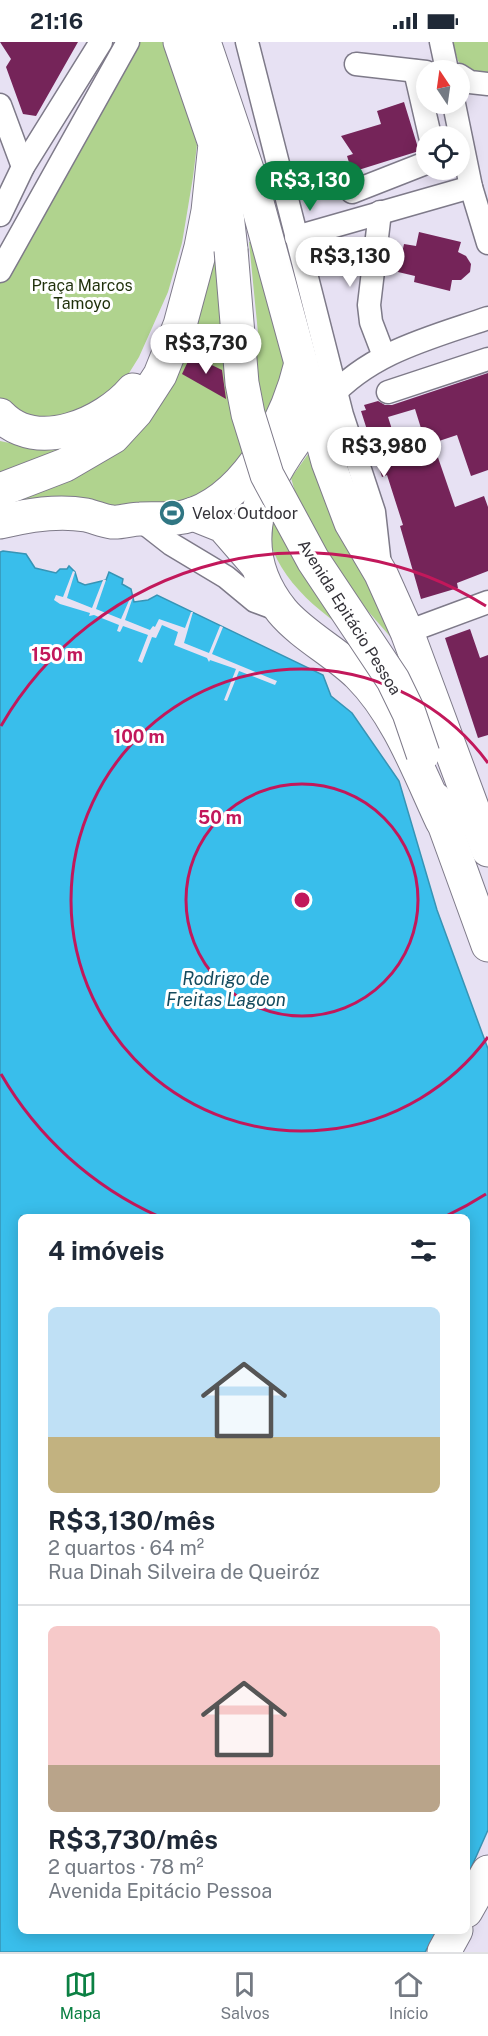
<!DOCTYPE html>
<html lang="pt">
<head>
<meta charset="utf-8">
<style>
	body { margin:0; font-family:"Public Sans",sans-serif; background:#f6f6f7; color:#1f2937; height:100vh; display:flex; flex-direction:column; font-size:22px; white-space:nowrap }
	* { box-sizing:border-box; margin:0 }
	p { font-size:20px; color:#747a83 }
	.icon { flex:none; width:33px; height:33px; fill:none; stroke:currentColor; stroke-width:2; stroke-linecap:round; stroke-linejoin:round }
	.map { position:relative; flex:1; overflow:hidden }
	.side { position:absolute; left:18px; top:1172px; width:452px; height:720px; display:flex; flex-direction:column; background:#fff; border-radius:9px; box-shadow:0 3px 15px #0003 }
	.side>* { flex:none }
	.needle { width:39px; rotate:347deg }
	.buttons { position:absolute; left:416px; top:18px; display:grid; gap:12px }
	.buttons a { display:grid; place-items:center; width:54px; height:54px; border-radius:50%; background:#fff; box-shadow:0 3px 15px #0003; font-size:30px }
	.price { position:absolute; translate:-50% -51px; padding:0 14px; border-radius:21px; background:#fff; color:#222; font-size:20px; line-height:39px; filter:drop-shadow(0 2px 3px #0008) }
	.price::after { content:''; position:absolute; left:50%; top:36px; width:18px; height:14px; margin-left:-9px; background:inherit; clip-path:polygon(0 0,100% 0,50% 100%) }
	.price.current { background:#0b8043; color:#fff }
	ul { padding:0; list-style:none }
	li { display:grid; align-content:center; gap:12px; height:318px; padding:0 30px }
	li+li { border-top:2px solid #e0e1e3 }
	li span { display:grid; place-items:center; height:186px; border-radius:9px; color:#555 }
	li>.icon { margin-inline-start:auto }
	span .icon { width:108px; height:108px; fill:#fffc; stroke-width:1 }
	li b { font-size:26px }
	h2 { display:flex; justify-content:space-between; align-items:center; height:72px; padding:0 30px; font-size:26px }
	.status { display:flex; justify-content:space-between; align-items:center; height:42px; padding:0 30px; background:#fff; direction:ltr }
	.status svg { height:16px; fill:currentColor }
	.menu { display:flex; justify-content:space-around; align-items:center; height:84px; border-top:2px solid #e0e1e3; background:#fff; font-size:16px; color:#747a83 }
	.menu a { display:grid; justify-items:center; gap:3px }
	.menu .current { color:#0b8043 }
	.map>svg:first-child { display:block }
</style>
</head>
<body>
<div class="status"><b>21:16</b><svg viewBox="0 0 49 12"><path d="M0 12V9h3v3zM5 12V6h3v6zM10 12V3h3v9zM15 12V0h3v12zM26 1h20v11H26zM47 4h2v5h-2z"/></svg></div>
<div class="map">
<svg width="488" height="1910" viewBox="0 0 488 1910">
	<rect width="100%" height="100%" fill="#e7e1f3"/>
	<!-- green -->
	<g fill="#b0d38e">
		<path d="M132,0H221L182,49L197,103L193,135L182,201L168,250L139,315L121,344L61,381L0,373V235Z"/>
		<path d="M452,0H488V31L468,30L458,19Z"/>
		<path d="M221,179L228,295L259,301L249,200L257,198L295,343L275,409L188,461L3,472L0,455L172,334L204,259Z"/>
		<path d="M0,399L29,405H68L0,436Z"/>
		<path d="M311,408L401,607L367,568L327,512L302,474L291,436Z"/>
		<path d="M275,462L375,608C336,581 284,549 270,499C267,489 273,472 275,462Z"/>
	</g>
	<!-- water -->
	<path fill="#39beeb" stroke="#3794b5" stroke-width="1.5" d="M3,509L26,512L35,526L56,531L60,527H67L69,524L75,530L78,540L85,543L106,538L109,530L123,537L122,542L131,547L134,560L148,558L157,553L323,633L331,654L352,671L399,739L437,868L488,1007V1788L467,1835L466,1174H21V1888L438,1889L425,1910H0V510Z"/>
	<!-- pier -->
	<path fill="#e7e1f3" d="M73,529L75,530L67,556L92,566L103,538H106L96,567L121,577L131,554L133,555L125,578L150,588L153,584L155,585L159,577L185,586L191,570H193L184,601L209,611L220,584L223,585L212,612L277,639L275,643L239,629L227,659L224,658L236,627L210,618L209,620L207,616L174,603L178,590L162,583L156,596L152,595L142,621L138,619L148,593L123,584L120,590L117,589L119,583L94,573L89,574L90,571L60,562L54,558L56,553L63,555Z"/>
	<!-- building -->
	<g fill="#752459" fill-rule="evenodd">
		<path d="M0,0H78L36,74L23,72L6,25L11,17Z"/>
		<path d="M404,60L419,109L352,130L347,114L353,112L341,94L381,82L377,69Z"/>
		<path d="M419,190L461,200L458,210L466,214L471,222L470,230L461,238H452L450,249L414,240L415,234L398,230L404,202L416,204Z"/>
		<path d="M191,313L222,328L226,357L182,332Z"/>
		<path d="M488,331V428L471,434L457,393L433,401L455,465L484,454L488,465V529L457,541L458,546L421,557L400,484L403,483L387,433L382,435L361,369L366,368L364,363L378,359L385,363H392ZM415,367L425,399L399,409L388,375Z"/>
		<path d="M470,587L480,616L488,613V693L478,696L445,596Z"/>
	</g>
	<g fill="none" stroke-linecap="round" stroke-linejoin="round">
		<!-- minor casing -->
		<g stroke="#7e7a89" stroke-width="25">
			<g id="minor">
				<path d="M247,0L342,373L374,470L380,524"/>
				<path d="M441,0L447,28"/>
				<path d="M356,22L426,30"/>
				<path d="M415,29L430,94"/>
				<path d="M459,33L470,40L488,42"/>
				<path d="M454,62L471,145L488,201"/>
				<path d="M0,63L23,125"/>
				<path d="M352,150L426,121"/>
				<path d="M380,170L369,263L371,280L384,314"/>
				<path d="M0,173L23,125L101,0"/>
				<path d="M296,195L471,145"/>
				<path d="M0,229L128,0"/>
				<path d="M388,350L488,317"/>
				<path d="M329,357C371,310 430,296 488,276"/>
				<path d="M139,477L171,502L226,535L255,559L282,569"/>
				<path d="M407,590L488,560"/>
			</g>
		</g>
		<!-- highway casing -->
		<g stroke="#7e7a89" stroke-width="35">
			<g id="highway">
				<path d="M204,0L252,142L328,420L351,481L381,532L407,590L488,808"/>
				<path d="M223,136L231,208"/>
				<path d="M0,373C37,412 105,381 133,348"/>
				<path d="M314,374C266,433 226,499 282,569C302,593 337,611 359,633C398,672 419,730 442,779"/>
				<path d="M0,448L65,423L113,395L136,370L160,333L180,283L201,205L208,169L215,102L180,0"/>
				<path d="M193,472L223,484L256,522"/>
				<path d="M0,480C28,473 57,468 86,473C95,475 103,479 112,480C121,481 131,477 140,477C159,476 175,479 194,472C250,451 288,376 301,321"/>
				<path d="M435,757L488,903"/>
				<path d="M466,1869L488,1830"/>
				<path d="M444,1910L456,1888"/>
			</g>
		</g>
		<!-- minor -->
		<use href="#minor" stroke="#fff" stroke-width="22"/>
		<!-- highway -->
		<use href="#highway" stroke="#fff" stroke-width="33"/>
		<!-- highway-bridge casing -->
		<g stroke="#7e7a89" stroke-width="35" stroke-linecap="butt">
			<path id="highway-bridge" d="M231,208L242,341L248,372L267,433L313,518L393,638L409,671L423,712"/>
		</g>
		<!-- highway-bridge -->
		<use href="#highway-bridge" stroke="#fff" stroke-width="33"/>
	</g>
	<!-- distance rings -->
	<g fill="none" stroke="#c2185b" stroke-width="3">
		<circle cx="302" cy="858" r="116"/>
		<path d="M488 995A231 231 0 1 1 488 721"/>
		<path d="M486 1152A347 347 0 0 1 446 1174M158 1174A347 347 0 0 1 1 1032M1 684A347 347 0 0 1 486 564"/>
	</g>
	<!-- icons -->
	<defs>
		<g id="stadium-disc" transform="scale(1.35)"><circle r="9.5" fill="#307683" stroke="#fff"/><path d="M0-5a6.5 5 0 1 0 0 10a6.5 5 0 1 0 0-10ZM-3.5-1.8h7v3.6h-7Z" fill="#fff"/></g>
	</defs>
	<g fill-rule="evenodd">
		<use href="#stadium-disc" x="172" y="471"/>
	</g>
	<g text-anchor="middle" stroke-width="6" stroke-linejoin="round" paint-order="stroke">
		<!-- park labels -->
		<g font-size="16" fill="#1f300a" stroke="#fff">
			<text x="82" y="249">Praça Marcos<tspan x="82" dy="18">Tamoyo</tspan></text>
		</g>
		<!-- poi labels -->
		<g font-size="16" fill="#333138" stroke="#fff" text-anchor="start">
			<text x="192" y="477">Velox Outdoor</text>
		</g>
		<!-- street labels -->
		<g font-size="16" fill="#333138" stroke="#fff">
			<text transform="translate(350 575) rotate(58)" y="6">Avenida Epitácio Pessoa</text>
		</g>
		<!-- water labels -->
		<g font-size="18" font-style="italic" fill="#154b5e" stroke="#fff">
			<text x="226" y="943">Rodrigo de<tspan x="226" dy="21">Freitas Lagoon</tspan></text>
		</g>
	</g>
	<circle cx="302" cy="858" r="9" fill="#c2185b" stroke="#fff" stroke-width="3"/>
	<g font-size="18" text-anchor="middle" font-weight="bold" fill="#c2185b" stroke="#fff" stroke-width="6" stroke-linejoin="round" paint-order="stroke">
		<text x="57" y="619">150 m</text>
		<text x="139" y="701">100 m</text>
		<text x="220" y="782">50 m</text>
	</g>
</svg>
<div class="buttons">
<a><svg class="needle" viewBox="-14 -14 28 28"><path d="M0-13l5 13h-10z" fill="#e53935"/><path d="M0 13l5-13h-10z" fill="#747a83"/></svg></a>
<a><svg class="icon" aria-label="locate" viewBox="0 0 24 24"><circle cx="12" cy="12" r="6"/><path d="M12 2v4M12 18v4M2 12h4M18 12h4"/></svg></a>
</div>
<b class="price current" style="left:310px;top:170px">R$3,130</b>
<b class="price" style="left:350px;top:246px">R$3,130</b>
<b class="price" style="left:206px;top:333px">R$3,730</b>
<b class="price" style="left:384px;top:436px">R$3,980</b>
<section class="side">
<h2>4 imóveis<svg class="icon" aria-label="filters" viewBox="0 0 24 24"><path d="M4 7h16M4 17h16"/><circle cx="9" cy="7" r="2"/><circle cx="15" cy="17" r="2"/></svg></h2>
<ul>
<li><span style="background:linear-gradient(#bfe0f5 70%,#c2b280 0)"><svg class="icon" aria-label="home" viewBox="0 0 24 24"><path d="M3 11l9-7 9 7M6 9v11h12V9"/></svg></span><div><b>R$3,130/mês</b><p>2 quartos · 64 m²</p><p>Rua Dinah Silveira de Queiróz</p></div></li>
<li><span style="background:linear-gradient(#f6c9c9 75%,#b9a48a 0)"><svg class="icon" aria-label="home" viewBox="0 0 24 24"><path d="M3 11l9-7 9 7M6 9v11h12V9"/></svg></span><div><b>R$3,730/mês</b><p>2 quartos · 78 m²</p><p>Avenida Epitácio Pessoa</p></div></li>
</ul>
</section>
</div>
<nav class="menu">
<a class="current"><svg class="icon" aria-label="map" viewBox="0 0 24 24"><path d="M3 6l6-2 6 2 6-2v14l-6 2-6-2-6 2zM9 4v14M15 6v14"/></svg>Mapa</a>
<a><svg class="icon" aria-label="saved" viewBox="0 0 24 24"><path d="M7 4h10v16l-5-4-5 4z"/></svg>Salvos</a>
<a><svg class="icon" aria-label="home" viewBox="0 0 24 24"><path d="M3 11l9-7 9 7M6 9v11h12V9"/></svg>Início</a>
</nav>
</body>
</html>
